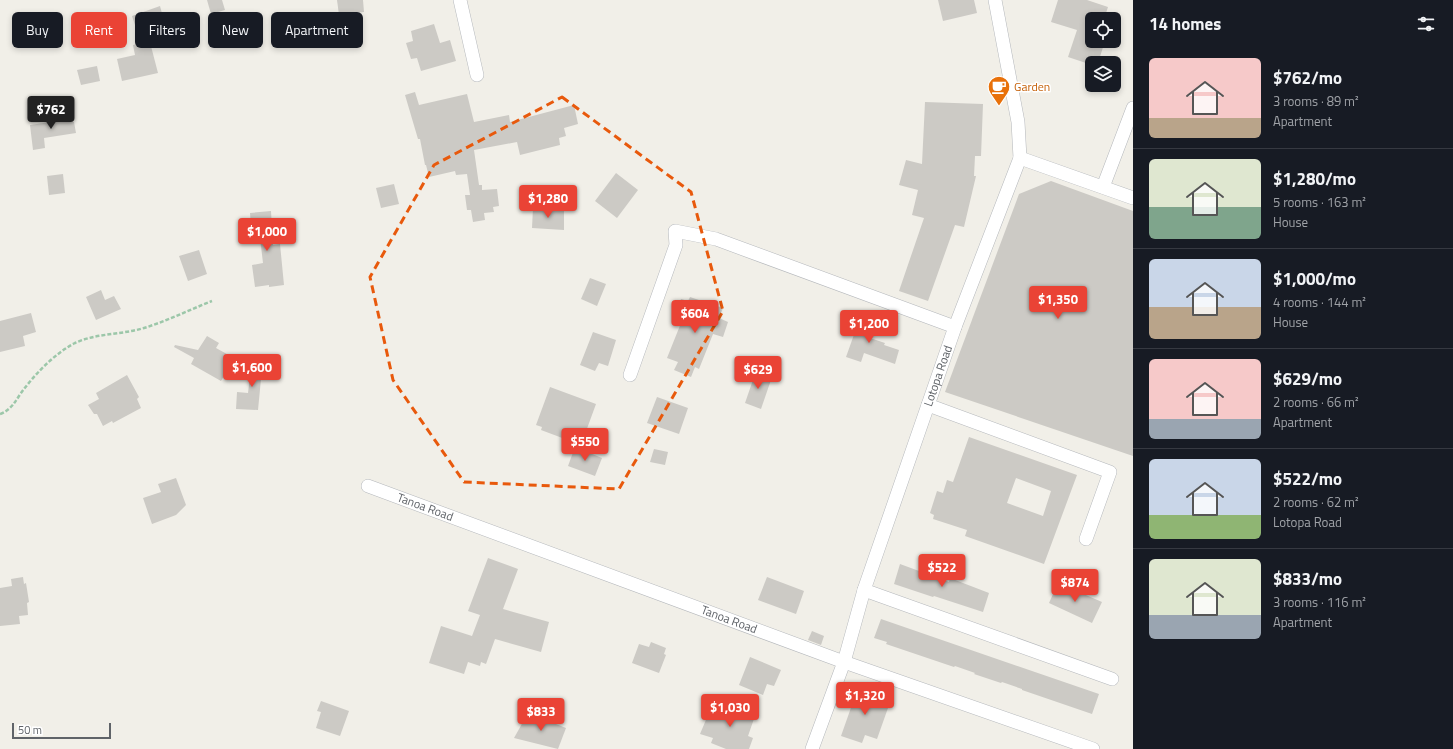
<!DOCTYPE html>
<html lang="en">
<head>
<meta charset="utf-8">
<style>
	body { margin:0; font-family:"Titillium Web",sans-serif; background:#242831; color:#f1f3f6; height:100vh; display:flex; flex-direction:column; font-size:15px; white-space:nowrap }
	* { box-sizing:border-box; margin:0 }
	p { font-size:13px; color:#9ea1a6 }
	.icon { flex:none; width:22px; height:22px; fill:none; stroke:currentColor; stroke-width:2; stroke-linecap:round; stroke-linejoin:round }
	.map { position:relative; flex:1; overflow:hidden }
	.drawer { display:flex; flex-direction:column; background:#171b24; width:320px }
	.drawer>* { flex:none }
	.top-card { position:absolute; left:12px; top:12px; width:380px; height:36px; display:flex; gap:8px }
	.controls { position:absolute; left:1085px; top:12px; display:grid; gap:8px }
	.controls a { display:grid; place-items:center; width:36px; height:36px; border-radius:6px; background:#171b24; box-shadow:0 2px 6px #0003; font-size:20px }
	.scale { position:absolute; left:12px; bottom:10px; width:99px; box-sizing:border-box; padding-left:4px; border:2px solid #5f6368; border-top:0; font-size:11px; line-height:14px; white-space:nowrap; color:#5f6368; -webkit-text-stroke:3px #fff; paint-order:stroke }
	.price { position:absolute; translate:-50% -34px; padding:0 9px; border-radius:4px; background:#ea4335; color:#fff; font-size:13px; line-height:26px; filter:drop-shadow(0 1px 2px #0008) }
	.price::after { content:''; position:absolute; left:50%; top:24px; width:12px; height:9px; margin-left:-6px; background:inherit; clip-path:polygon(0 0,100% 0,50% 100%) }
	.price.selected { background:#222; color:#fff }
	ul { padding:0; list-style:none }
	li { display:flex; align-items:center; gap:12px; height:100px; padding:0 16px }
	li+li { border-top:1px solid #363941 }
	li span { display:grid; place-items:center; flex:none; width:112px; height:80px; border-radius:6px; color:#555 }
	li>.icon { margin-inline-start:auto }
	span .icon { width:48px; height:48px; fill:#fffc; stroke-width:1 }
	li b { font-size:17px }
	h2 { display:flex; justify-content:space-between; align-items:center; height:48px; padding:0 16px; font-size:17px }
	.chip { padding:0 14px; border-radius:6px; background:#171b24; box-shadow:0 2px 6px #0003; font-size:14px; line-height:36px }
	.chip.selected { background:#ea4335; color:#fff }
	main { display:flex; flex:1; min-height:0 }
	.map>svg:first-child { display:block }
</style>
</head>
<body>
<main>
<div class="map">
<svg width="1133" height="749" viewBox="0 0 1133 749">
	<rect width="100%" height="100%" fill="#f1efe8"/>
	<!-- building -->
	<g fill="#cccac5" fill-rule="evenodd">
		<path d="M207,0H222L225,10L211,14Z"/>
		<path d="M337,0H363L364,12L339,15Z"/>
		<path d="M938,0H974L977,13L943,21Z"/>
		<path d="M1058,0H1087L1108,7L1104,19H1092V41H1105L1098,63H1086L1068,57L1077,30L1051,22Z"/>
		<path d="M160,6L164,21L146,27L158,73L122,81L117,59L135,55L133,45L141,43L132,16Z"/>
		<path d="M434,24L440,43L450,40L456,61L421,71L417,58L411,59L406,43L413,41L411,31Z"/>
		<path d="M194,29L195,43L183,44L182,30Z"/>
		<path d="M97,66L100,81L81,85L77,70Z"/>
		<path d="M415,92L419,105L467,94L474,122L509,115L510,122L574,105L578,124L564,128L566,136L559,138L560,145L520,155L517,142L474,150L479,185H482V190L497,189L499,206L493,207L494,212L484,213L485,220L473,222L471,210H467L465,195H470L467,174L456,175L455,171L429,177L426,165H425L420,139H418L405,95Z"/>
		<path d="M925,102L983,104L981,156H975L974,176H976L964,227L955,225L928,301L899,291L924,218L912,215L918,190L899,185L906,160L922,164Z"/>
		<path d="M66,112L68,122H74L76,133L44,138L45,148L33,150L30,125L50,122V120L56,119V114Z"/>
		<path d="M616,173L638,190L617,218L595,201Z"/>
		<path d="M63,174L65,193L49,195L47,176Z"/>
		<path d="M1051,181L1133,211V456L945,392L1019,194Z"/>
		<path d="M394,184L399,204L381,208L376,188Z"/>
		<path d="M533,208L564,210V230L532,228Z"/>
		<path d="M271,211L273,245L280,244L284,285L269,287V285L255,287L252,265L263,263L260,238L252,239L250,213Z"/>
		<path d="M199,250L207,274L188,281L179,256Z"/>
		<path d="M590,278L606,284L597,306L581,299Z"/>
		<path d="M101,290L105,300L114,296L121,309L96,320L86,297Z"/>
		<path d="M690,297L723,308L719,318L728,322L723,337L713,334L699,369L695,367L691,377L674,370L678,362L667,358L681,323L674,320L681,299L688,301Z"/>
		<path d="M31,313L36,332L23,336L25,346L0,352V321Z"/>
		<path d="M861,315L876,320L870,338L885,343L884,345L899,350L895,364L864,353L861,362L846,357Z"/>
		<path d="M593,332L616,340L608,366L599,363L595,371L580,365Z"/>
		<path d="M207,336L219,343L216,348L234,358L221,381L191,364L194,358L174,347L175,345L198,350Z"/>
		<path d="M252,360L265,362L263,380L261,379L258,410L236,409L237,392L248,393Z"/>
		<path d="M756,371L772,377L761,409L745,403Z"/>
		<path d="M127,375L139,397L137,399L141,408L113,423L112,421L103,426L97,414H94L88,405L99,399L96,393Z"/>
		<path d="M550,387L596,404L581,445L541,430L542,427L536,425Z"/>
		<path d="M657,397L688,408L679,434L647,423Z"/>
		<path d="M969,437L1077,475L1044,564L965,536L967,530L933,519L934,515L930,513L937,491L943,493L947,480L953,482ZM1016,478L1051,491L1043,516L1007,503Z"/>
		<path d="M575,447L602,458L595,476L568,466Z"/>
		<path d="M654,449L668,452L665,465L650,462Z"/>
		<path d="M176,478L186,505L176,515L152,524L143,498L161,492L158,484Z"/>
		<path d="M488,558L518,569L503,609L549,622L541,652L495,639L486,664L481,662L480,666L468,662L464,674L429,663L441,626L472,636L480,615L468,611Z"/>
		<path d="M900,564L949,582L950,578L989,593L983,612L934,596L933,597L894,584Z"/>
		<path d="M23,577L24,584L26,583L29,602L27,603L28,615L19,616L20,624L0,626V588L12,586L11,579Z"/>
		<path d="M767,577L804,591L796,614L758,600Z"/>
		<path d="M1058,583L1102,602L1092,623L1049,603Z"/>
		<path d="M881,619L1099,694L1092,714L1022,690V689L1002,682L1001,683L974,674L975,673L955,666L954,667L886,644L887,642L874,638Z"/>
		<path d="M812,631L824,636L821,645L808,640Z"/>
		<path d="M651,642L666,648L664,654L666,655L659,673L632,663L639,644L649,647Z"/>
		<path d="M750,657L781,670L774,686L767,684L763,695L739,685Z"/>
		<path d="M859,685L882,692L878,704L888,708L877,739L865,735L862,743L841,736Z"/>
		<path d="M321,701L349,711L340,736L316,728L321,712L317,711Z"/>
		<path d="M729,703L756,713L748,736L753,738L749,749H726L711,743L713,738L700,734L708,715L716,718L719,709L726,712Z"/>
		<path d="M528,713L566,728L558,749L514,738Z"/>
	</g>
	<g fill="none" stroke-linecap="round" stroke-linejoin="round">
		<!-- minor casing -->
		<g stroke="#b5b8bc" stroke-width="14">
			<g id="minor">
				<path d="M460,0L477,75"/>
				<path d="M1020,158L1133,198"/>
				<path d="M1103,187L1133,108"/>
				<path d="M630,375L676,245L675,231L716,239L955,327"/>
				<path d="M928,405L1110,472L1086,539"/>
				<path id="s1" d="M368,486L844,662L1093,749"/>
				<path d="M864,590L1112,679"/>
				<path id="s2" d="M812,749L844,662L864,590L955,327L1020,158L1018,122L995,0"/>
			</g>
		</g>
		<!-- path -->
		<path stroke="#9cc7a9" stroke-width="2.5" stroke-dasharray="4 2" stroke-linecap="butt" d="M0,414C11,410 15,402 21,393C35,374 54,354 75,343C96,333 121,335 144,328C167,321 189,310 212,301"/>
		<!-- minor -->
		<use href="#minor" stroke="#fff" stroke-width="13"/>
	</g>
	<!-- marked area -->
	<path fill="none" stroke="#e8590c" stroke-width="3" stroke-dasharray="8 5" stroke-linejoin="round" d="M562,97L691,192L723,311L619,489L464,482L393,380L370,277L434,165Z"/>
	<!-- icons -->
	<defs>
		<g id="cafe-pin" transform="scale(1.15)"><path d="M0 17L-7.5 6A9.5 9.5 0 1 1 7.5 6Z" fill="#e8710a" stroke="#fff"/><path d="M-5.5-4.5H6V0H3Q3 3.5 0 3.5H-2.5Q-5.5 3.5-5.5 0ZM3-3.2v2h1.7v-2ZM-6 4.5H4V6H-6Z" fill="#fff"/></g>
	</defs>
	<g fill-rule="evenodd">
		<use href="#cafe-pin" x="999" y="87"/>
	</g>
	<g text-anchor="middle" stroke-width="3" stroke-linejoin="round" paint-order="stroke">
		<!-- food labels -->
		<g font-size="12" fill="#c56008" stroke="#fff" text-anchor="start">
			<text x="1014" y="91">Garden</text>
		</g>
		<!-- street labels -->
		<g font-size="12" fill="#5f6368" stroke="#fff">
			<text dy="4" stroke="none"><textPath href="#s2" startOffset="394">Lotopa Road</textPath></text>
			<text dy="4" stroke="none"><textPath href="#s1" startOffset="61">Tanoa Road</textPath></text>
			<text dy="4" stroke="none"><textPath href="#s1" startOffset="385">Tanoa Road</textPath></text>
		</g>
	</g>
</svg>
<div class="controls">
<a><svg class="icon" aria-label="locate" viewBox="0 0 24 24"><circle cx="12" cy="12" r="6"/><path d="M12 2v4M12 18v4M2 12h4M18 12h4"/></svg></a>
<a><svg class="icon" aria-label="layers" viewBox="0 0 24 24"><path d="M12 4l9 5-9 5-9-5zM3 14l9 5 9-5"/></svg></a>
</div>
<div class="scale">50 m</div>
<b class="price selected" style="left:51px;top:130px">$762</b>
<b class="price" style="left:548px;top:219px">$1,280</b>
<b class="price" style="left:267px;top:252px">$1,000</b>
<b class="price" style="left:1058px;top:320px">$1,350</b>
<b class="price" style="left:695px;top:334px">$604</b>
<b class="price" style="left:869px;top:344px">$1,200</b>
<b class="price" style="left:252px;top:388px">$1,600</b>
<b class="price" style="left:758px;top:390px">$629</b>
<b class="price" style="left:585px;top:462px">$550</b>
<b class="price" style="left:942px;top:588px">$522</b>
<b class="price" style="left:1075px;top:603px">$874</b>
<b class="price" style="left:865px;top:716px">$1,320</b>
<b class="price" style="left:730px;top:728px">$1,030</b>
<b class="price" style="left:541px;top:732px">$833</b>
<div class="top-card">
<a class="chip">Buy</a>
<a class="chip selected">Rent</a>
<a class="chip">Filters</a>
<a class="chip">New</a>
<a class="chip">Apartment</a>
</div>
</div>
<section class="drawer">
<h2>14 homes<svg class="icon" aria-label="filters" viewBox="0 0 24 24"><path d="M4 7h16M4 17h16"/><circle cx="9" cy="7" r="2"/><circle cx="15" cy="17" r="2"/></svg></h2>
<ul>
<li><span style="background:linear-gradient(#f6c9c9 75%,#b9a48a 0)"><svg class="icon" aria-label="home" viewBox="0 0 24 24"><path d="M3 11l9-7 9 7M6 9v11h12V9"/></svg></span><div><b>$762/mo</b><p>3 rooms · 89 m²</p><p>Apartment</p></div></li>
<li><span style="background:linear-gradient(#dfe7d0 60%,#7fa58c 0)"><svg class="icon" aria-label="home" viewBox="0 0 24 24"><path d="M3 11l9-7 9 7M6 9v11h12V9"/></svg></span><div><b>$1,280/mo</b><p>5 rooms · 163 m²</p><p>House</p></div></li>
<li><span style="background:linear-gradient(#c9d6e8 60%,#b9a48a 0)"><svg class="icon" aria-label="home" viewBox="0 0 24 24"><path d="M3 11l9-7 9 7M6 9v11h12V9"/></svg></span><div><b>$1,000/mo</b><p>4 rooms · 144 m²</p><p>House</p></div></li>
<li><span style="background:linear-gradient(#f6c9c9 75%,#9aa5b1 0)"><svg class="icon" aria-label="home" viewBox="0 0 24 24"><path d="M3 11l9-7 9 7M6 9v11h12V9"/></svg></span><div><b>$629/mo</b><p>2 rooms · 66 m²</p><p>Apartment</p></div></li>
<li><span style="background:linear-gradient(#c9d6e8 70%,#8fb573 0)"><svg class="icon" aria-label="home" viewBox="0 0 24 24"><path d="M3 11l9-7 9 7M6 9v11h12V9"/></svg></span><div><b>$522/mo</b><p>2 rooms · 62 m²</p><p>Lotopa Road</p></div></li>
<li><span style="background:linear-gradient(#dfe7d0 70%,#9aa5b1 0)"><svg class="icon" aria-label="home" viewBox="0 0 24 24"><path d="M3 11l9-7 9 7M6 9v11h12V9"/></svg></span><div><b>$833/mo</b><p>3 rooms · 116 m²</p><p>Apartment</p></div></li>
</ul>
</section>
</main>
</body>
</html>
